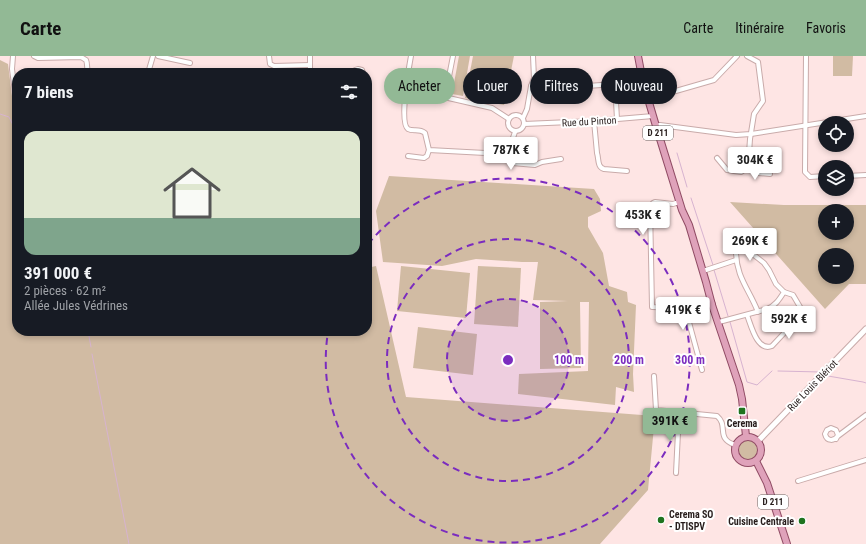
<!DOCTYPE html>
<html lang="fr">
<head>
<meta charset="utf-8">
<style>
	body { margin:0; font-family:"Roboto Condensed",sans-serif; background:#242831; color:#f1f3f6; height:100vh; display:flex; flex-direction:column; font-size:15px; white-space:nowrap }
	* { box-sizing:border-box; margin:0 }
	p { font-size:13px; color:#9ea1a6 }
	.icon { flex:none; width:22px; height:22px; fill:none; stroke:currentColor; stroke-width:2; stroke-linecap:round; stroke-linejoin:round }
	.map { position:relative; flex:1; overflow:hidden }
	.panel { position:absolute; left:12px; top:12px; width:360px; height:268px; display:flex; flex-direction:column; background:#171b24; border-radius:16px; box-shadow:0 2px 6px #0003 }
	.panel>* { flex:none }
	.top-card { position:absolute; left:384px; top:12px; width:380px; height:36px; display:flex; gap:8px }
	.buttons { position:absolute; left:818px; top:60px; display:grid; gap:8px }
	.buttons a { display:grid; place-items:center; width:36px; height:36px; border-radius:50%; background:#171b24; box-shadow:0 2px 6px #0003; font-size:20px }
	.price { position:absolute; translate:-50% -34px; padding:0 9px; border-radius:4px; background:#fff; color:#222; font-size:13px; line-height:26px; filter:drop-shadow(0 1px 2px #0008) }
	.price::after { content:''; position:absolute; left:50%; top:24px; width:12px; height:9px; margin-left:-6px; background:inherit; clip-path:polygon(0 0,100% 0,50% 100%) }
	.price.selected { background:#92b995; color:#111 }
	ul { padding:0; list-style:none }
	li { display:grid; align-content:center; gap:8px; height:212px; padding:0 12px }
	li span { display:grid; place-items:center; height:124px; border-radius:12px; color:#555 }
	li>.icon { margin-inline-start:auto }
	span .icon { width:72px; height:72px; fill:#fffc; stroke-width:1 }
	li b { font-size:17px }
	h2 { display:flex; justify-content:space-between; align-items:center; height:48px; padding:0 12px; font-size:17px }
	.chip { padding:0 14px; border-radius:18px; background:#171b24; box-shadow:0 2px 6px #0003; font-size:14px; line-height:36px }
	.chip.selected { background:#92b995; color:#111 }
	header { display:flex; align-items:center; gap:24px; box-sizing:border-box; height:56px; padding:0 20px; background:#92b995; color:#111 }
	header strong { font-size:19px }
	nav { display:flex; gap:22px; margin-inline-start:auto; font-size:14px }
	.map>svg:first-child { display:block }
</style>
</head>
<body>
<header>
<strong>Carte</strong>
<nav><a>Carte</a><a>Itinéraire</a><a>Favoris</a></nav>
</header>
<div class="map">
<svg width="866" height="488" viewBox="0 0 866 488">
	<rect width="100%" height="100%" fill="#fee5e4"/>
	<!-- green -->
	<g fill="#d1bba3" fill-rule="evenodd">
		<path d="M459,0H470L463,40L452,38Z"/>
		<path d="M473,0H514L504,49L465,42Z"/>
		<path d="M833,0H853L852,20H833Z"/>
		<path d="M0,4L8,8L15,64L17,69V275H367V212L376,210L406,341L655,360L648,434L600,488H0Z"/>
		<path d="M389,120L594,133L600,143L601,155L588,161V171L603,197L609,230L627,236L628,246L636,249L633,318L634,336L616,331L615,349L518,338L519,318L588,315L589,246H580L581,312L540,313V246L568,245L533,244L538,206H522L476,203L442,210L383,206L376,155Z"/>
		<path d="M730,146L784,149H866V228H849L825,253ZM825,155H847V177H825ZM825,199H847V221H825Z"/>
		<path d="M401,210L470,217L466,262L397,255Z"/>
		<path d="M478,210L521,212L518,271L474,268Z"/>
		<path d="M418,271L477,278L473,319L413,312Z"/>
		<circle cx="748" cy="394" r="10"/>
	</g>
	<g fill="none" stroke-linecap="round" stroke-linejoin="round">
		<!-- stream -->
		<g stroke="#d7b3d0" stroke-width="1">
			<path d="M0,58L9,61L17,77"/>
			<path d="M677,97L687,131"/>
			<path d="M691,142L713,209"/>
			<path d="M714,214L728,260"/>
			<path d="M730,266L747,326L757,329L772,315"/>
			<path d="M88,275L91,291"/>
			<path d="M92,298L129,488"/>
			<path d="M778,315L821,316"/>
			<path d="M828,320L863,326L866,327"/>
		</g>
		<!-- minor casing -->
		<g stroke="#c9abaa" stroke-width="6">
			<g id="minor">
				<path d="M13,0L12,13L17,52"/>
				<path d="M34,0L38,2L81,1L86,4C88,8 86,14 89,17"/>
				<path d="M158,0L190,7"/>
				<path d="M269,0L270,8L274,10L310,9"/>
				<path d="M310,0V17"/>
				<path d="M411,0C409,11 399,67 408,73C413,76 419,72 425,77L429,94L504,98"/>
				<path d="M806,0L805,116L810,121L825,120"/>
				<path d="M148,17L153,0"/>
				<path d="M354,17L355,14L358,13L362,14L363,17"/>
				<path d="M531,30L534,22L533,0"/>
				<path d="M405,32L492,52L509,63"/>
				<path d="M445,41L453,0"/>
				<path d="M648,43L714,24L737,0"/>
				<circle cx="516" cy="67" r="8"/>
				<path d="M523,62L527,53L531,30L546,33L615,28L617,63"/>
				<path d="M594,65L597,97C599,103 597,111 604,113L627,115"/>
				<path d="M524,68L594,65L653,60"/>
				<path d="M656,70L660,69L736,79L751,78L866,60"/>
				<path d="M515,76L508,96L504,98C506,103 507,106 512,107L535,109L542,106L561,103"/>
				<path d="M408,100L424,102L427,100L429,94"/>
				<path d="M717,102L727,114L741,116L748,111L750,83L754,58L763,45L758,6L747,0"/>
				<path d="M748,111L758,117L770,118"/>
				<path d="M847,120L866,119"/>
				<path d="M679,146L673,148L655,146L653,147L650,150L652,251L680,252L684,254L687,259L702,314"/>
				<path d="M703,215L736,204"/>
				<path d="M747,259C751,269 757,296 772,290L802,258L803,256L793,239L784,236"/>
				<path d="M719,266L767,253C775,250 779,244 784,236L776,228L769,214L764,207L759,203L746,193L743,192L736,195C736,221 749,233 758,256"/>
				<path d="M654,320L656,354L717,360C729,370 715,382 735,389"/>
				<path d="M836,383L838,379L836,374L831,372L827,374L825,378C827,386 834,385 838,380L866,359"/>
				<path d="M676,417L679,356"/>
				<path d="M798,425L866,404"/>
			</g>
		</g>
		<!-- tertiary casing -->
		<g stroke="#c9abaa" stroke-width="7">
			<path id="tertiary" d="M758,385L866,273"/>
		</g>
		<!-- primary casing -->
		<g stroke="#904b64" stroke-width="8">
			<g id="primary">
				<path d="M638,0L643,26L656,70L682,154L689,169L706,226L712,249"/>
				<path d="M711,246L739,329L742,343L746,380"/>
				<circle cx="748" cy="394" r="13"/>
				<path d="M756,405L767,427L787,488"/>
			</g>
		</g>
		<!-- minor -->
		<use href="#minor" stroke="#fff" stroke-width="4"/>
		<!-- tertiary -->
		<use href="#tertiary" stroke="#fff" stroke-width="5"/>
		<!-- primary -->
		<use href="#primary" stroke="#dfa2ba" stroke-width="6"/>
	</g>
	<!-- distance rings -->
	<circle cx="508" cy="304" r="61" fill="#7b2cbf" fill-opacity=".12"/>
	<g fill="none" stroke="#7b2cbf" stroke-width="2" stroke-dasharray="7 5">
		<circle cx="508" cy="304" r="61"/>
		<circle cx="508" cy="304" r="121"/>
		<path d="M368 188A182 182 0 1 1 328 276"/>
	</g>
	<!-- markers -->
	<g fill="#1e731e" stroke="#fff" stroke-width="1.5">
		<rect x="738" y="351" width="8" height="8" rx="2"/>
		<circle cx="661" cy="464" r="4"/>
		<circle cx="802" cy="465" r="4"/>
	</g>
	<g text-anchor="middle" stroke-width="4" stroke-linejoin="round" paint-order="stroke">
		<!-- shield labels -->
		<g fill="#fff" stroke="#67605f" stroke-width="1">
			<rect x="643" y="70" width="30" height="14" rx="3"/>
			<rect x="758" y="439" width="30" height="14" rx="3"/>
		</g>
		<g font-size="9" font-weight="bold" fill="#261c1b">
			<text x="658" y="80">D 211</text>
			<text x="773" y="449">D 211</text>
		</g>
		<!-- street labels -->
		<g font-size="10" fill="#261c1b" stroke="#fff">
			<text transform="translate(589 65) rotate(-3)" y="4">Rue du Pinton</text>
			<text transform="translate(812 329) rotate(-46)" y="4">Rue Louis Blériot</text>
		</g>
		<!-- poi labels -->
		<g font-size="10" font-weight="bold" fill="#261c1b" stroke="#fff">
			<text x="742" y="371">Cerema</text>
			<text x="669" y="462" text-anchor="start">Cerema SO<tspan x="669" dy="12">- DTISPV</tspan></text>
			<text x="794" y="469" text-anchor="end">Cuisine Centrale</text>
		</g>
	</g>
	<circle cx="508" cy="304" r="6" fill="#7b2cbf" stroke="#fff" stroke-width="2"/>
	<g font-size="12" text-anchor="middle" font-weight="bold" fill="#7b2cbf" stroke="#fff" stroke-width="4" stroke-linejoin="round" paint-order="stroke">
		<text x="569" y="308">100 m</text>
		<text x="629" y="308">200 m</text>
		<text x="690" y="308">300 m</text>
	</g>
</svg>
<div class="buttons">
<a><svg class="icon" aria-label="locate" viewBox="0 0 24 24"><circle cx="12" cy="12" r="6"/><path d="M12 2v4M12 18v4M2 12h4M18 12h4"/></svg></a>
<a><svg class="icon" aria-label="layers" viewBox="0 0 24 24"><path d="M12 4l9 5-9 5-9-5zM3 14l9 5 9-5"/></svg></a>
<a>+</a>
<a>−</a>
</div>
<b class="price" style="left:511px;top:115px">787K €</b>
<b class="price" style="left:755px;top:125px">304K €</b>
<b class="price" style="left:643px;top:180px">453K €</b>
<b class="price" style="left:750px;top:206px">269K €</b>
<b class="price" style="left:683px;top:275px">419K €</b>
<b class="price" style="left:789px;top:284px">592K €</b>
<b class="price selected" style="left:670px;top:386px">391K €</b>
<div class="top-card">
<a class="chip selected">Acheter</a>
<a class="chip">Louer</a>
<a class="chip">Filtres</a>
<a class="chip">Nouveau</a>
</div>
<section class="panel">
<h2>7 biens<svg class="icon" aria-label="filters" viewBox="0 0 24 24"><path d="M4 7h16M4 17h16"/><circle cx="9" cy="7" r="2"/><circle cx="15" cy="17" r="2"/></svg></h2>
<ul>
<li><span style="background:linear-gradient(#dfe7d0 70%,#7fa58c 0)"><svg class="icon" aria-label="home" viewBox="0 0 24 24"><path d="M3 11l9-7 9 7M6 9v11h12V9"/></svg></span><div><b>391 000 €</b><p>2 pièces · 62 m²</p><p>Allée Jules Védrines</p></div></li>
</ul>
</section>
</div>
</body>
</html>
